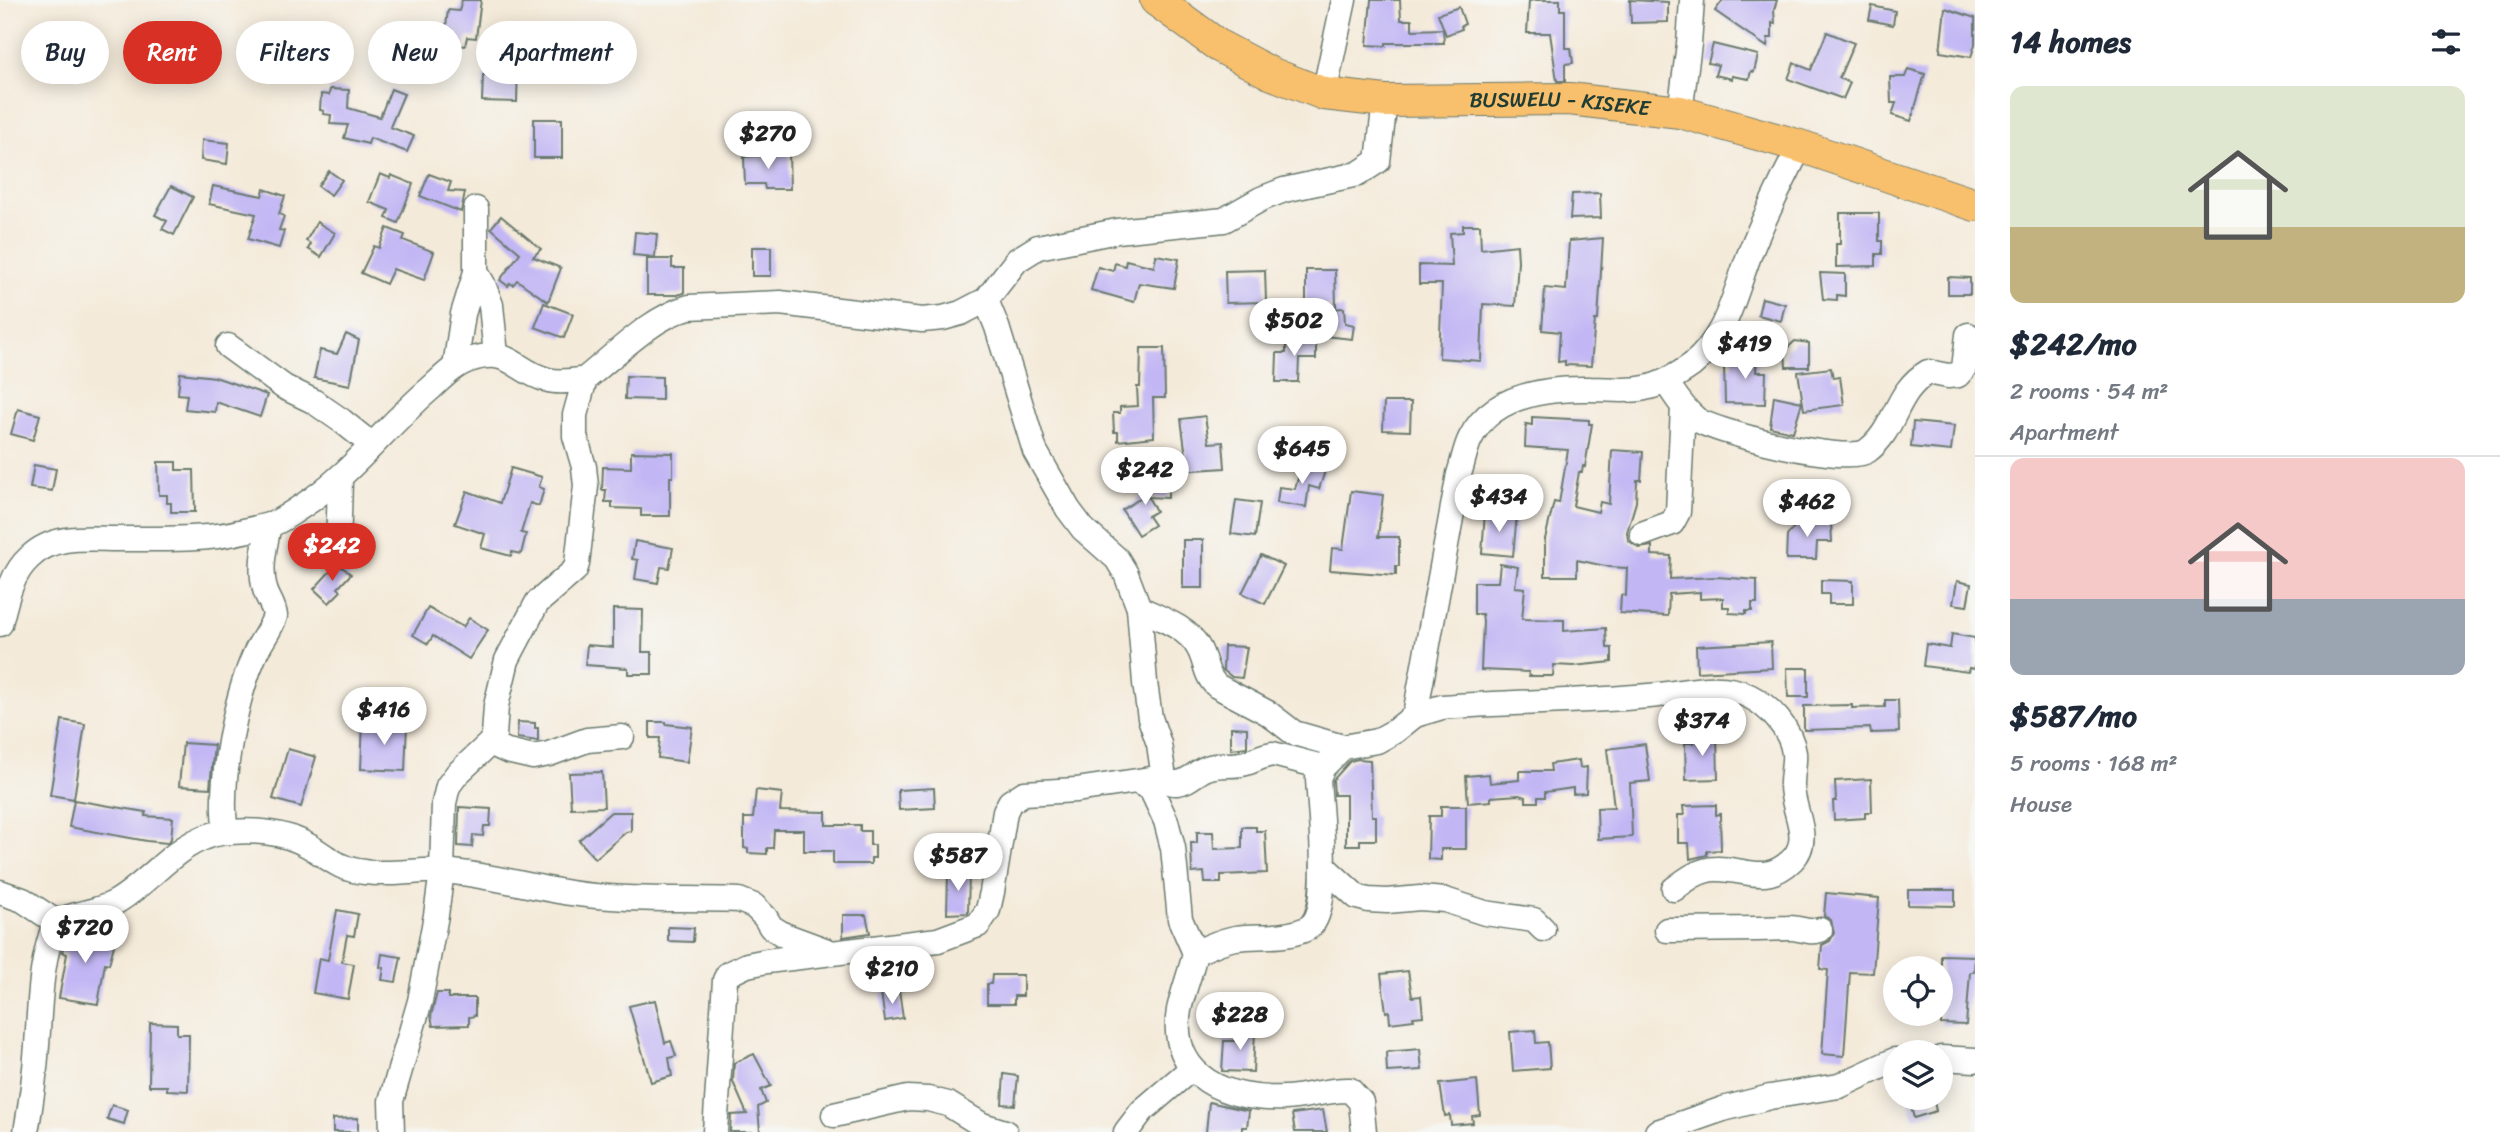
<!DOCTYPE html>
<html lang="en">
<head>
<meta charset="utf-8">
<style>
	body { margin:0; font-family:Sriracha,sans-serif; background:#f2f2f3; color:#1f2937; height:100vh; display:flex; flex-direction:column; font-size:26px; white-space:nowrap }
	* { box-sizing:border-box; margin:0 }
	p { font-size:23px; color:#747a83 }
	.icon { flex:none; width:38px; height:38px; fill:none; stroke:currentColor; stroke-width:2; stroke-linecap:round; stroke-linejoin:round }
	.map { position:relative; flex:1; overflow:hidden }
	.side { display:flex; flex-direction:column; background:#fff; width:525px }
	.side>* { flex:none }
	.top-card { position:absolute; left:21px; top:21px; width:665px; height:63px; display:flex; gap:14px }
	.buttons { position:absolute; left:1883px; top:956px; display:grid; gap:14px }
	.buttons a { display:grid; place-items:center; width:70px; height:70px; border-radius:50%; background:#fff; box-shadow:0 4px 18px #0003; font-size:35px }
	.price { position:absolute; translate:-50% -60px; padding:0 16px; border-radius:24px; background:#fff; color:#222; font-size:23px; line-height:46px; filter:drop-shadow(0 2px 4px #0008) }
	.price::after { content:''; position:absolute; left:50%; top:42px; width:21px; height:16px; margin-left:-10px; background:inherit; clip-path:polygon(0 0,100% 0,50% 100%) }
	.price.active { background:#d93025; color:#fff }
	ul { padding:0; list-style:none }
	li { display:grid; align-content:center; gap:14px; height:371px; padding:0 35px }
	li+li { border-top:2px solid #e0e1e3 }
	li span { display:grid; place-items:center; height:217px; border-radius:14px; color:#555 }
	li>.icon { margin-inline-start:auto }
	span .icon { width:126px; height:126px; fill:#fffc; stroke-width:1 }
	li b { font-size:30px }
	h2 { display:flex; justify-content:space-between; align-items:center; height:84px; padding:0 35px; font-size:30px }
	.chip { padding:0 24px; border-radius:32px; background:#fff; box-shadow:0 4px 18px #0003; font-size:24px; line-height:63px }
	.chip.active { background:#d93025; color:#fff }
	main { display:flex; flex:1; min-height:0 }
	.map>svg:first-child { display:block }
</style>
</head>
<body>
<main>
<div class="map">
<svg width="1975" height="1132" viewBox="0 0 1975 1132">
	<rect width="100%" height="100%" fill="#f6f6f2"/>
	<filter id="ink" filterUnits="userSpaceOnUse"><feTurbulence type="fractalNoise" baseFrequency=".0143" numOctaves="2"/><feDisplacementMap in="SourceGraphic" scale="14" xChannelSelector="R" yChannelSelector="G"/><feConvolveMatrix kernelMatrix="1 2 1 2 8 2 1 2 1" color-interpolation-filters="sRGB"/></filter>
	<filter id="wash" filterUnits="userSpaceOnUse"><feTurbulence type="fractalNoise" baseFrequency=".00686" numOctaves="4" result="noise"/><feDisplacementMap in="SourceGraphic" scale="28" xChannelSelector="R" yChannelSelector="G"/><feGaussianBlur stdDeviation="1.57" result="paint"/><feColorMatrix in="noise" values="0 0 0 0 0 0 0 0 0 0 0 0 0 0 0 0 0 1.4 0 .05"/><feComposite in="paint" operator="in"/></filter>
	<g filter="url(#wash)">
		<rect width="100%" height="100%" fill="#f4ead9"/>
		<g id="blocks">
			<!-- building -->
			<g fill="#c2b7f4">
				<path d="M462,0H481L476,38L467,37L465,46L444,43L448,10L459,11Z"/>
				<path d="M1371,0H1400L1401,20H1412V30L1443,29L1444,43H1386V46L1367,45Z"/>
				<path d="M1536,0H1560V10H1565V48H1571L1573,63L1565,64V81H1557L1550,33H1527L1529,1Z"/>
				<path d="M1630,0L1668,2V22L1631,23Z"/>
				<path d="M1723,0H1777L1774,10L1775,24L1772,23V38H1768L1767,47L1715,11Z"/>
				<path d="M1872,6L1895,11L1893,25L1869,20Z"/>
				<path d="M1459,7L1465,24L1461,26L1462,29L1446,35L1438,14Z"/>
				<path d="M1945,8L1975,18V44L1971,57L1940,52Z"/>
				<path d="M1827,32L1854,43L1839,78L1850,83L1843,99L1788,79L1794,63L1811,70Z"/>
				<path d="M493,38L510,40L508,50L553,48V62L518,64L517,102L482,101L483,75H489Z"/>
				<path d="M163,39L178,47L165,68L151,59Z"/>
				<path d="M1713,44L1758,55L1754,72L1751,71L1749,79L1732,76V79L1715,75L1718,65L1708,63Z"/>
				<path d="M1908,69L1925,74L1911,121L1892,115L1896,103H1891L1890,77H1905Z"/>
				<path d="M330,89L349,90L348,108L380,117L391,89L404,94L390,127L414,136L407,152L370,138L368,144L344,138L348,125L330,124L331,115L323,114L324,111L320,110L321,94L329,95Z"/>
				<rect x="534" y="119" width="28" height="39"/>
				<path d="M202,140L229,143L227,164L201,160Z"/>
				<path d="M789,153L790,189H765L764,184H745L744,157Z"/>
				<path d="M329,171L342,180L331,195L318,186Z"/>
				<path d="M380,174L390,178L391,175L413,184L398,223L386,218L389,210L369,202Z"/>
				<path d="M429,174L451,182L448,191L465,192L461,212L420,196Z"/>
				<path d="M171,186L193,197L174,235L162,229L167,221L155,215Z"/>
				<path d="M213,186L262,196L264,189L285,196L279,214L284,216L279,230L284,231L279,248L248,239L256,214L209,204Z"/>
				<path d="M1600,193L1601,218L1570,219L1572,194Z"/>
				<path d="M1840,213H1879V241H1882V254H1876V266L1836,267V244H1840Z"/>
				<path d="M501,216L541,249L533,257L561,268L548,302L517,280L513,285L510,283L508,286L500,280L520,253L491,228Z"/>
				<path d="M317,222L335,233L321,257L308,249L311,244L306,241Z"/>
				<path d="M1463,225H1480L1481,249L1517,245L1518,261L1515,306L1483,304L1481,361L1439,358L1442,284H1419V265L1452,266L1450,233L1463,232Z"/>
				<path d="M387,228L405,235L403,240L434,252L424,280L393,269L386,284L361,273L374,246L379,248Z"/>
				<path d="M635,232L657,234L655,257L633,255Z"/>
				<path d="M1603,238L1598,320H1595L1591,366L1565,365V361L1558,362L1560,332L1542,330L1545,288L1566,290L1569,241Z"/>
				<rect x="752" y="247" width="19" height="29"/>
				<path d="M1156,255L1179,259L1174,288L1139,283L1134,302L1091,290L1098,267L1113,271L1115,263L1125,266L1126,260L1154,267Z"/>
				<path d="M647,259H672V268H684V293L677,295H647Z"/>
				<path d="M1265,270L1266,302L1226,303L1225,271Z"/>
				<path d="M1306,270H1335L1336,306L1306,307Z"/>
				<path d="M1820,273L1845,274V296L1837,295V300L1823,299Z"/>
				<path d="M1948,277L1970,278V294H1948Z"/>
				<path d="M1762,298L1785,304L1781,321L1758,315Z"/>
				<path d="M544,303L573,314L564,338L535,327Z"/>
				<path d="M1344,308L1345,323L1354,325L1352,339L1324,336L1327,309Z"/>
				<path d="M346,334L359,340L350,385L314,378L320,350L337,354Z"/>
				<path d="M1286,337L1316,338V359H1299L1298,382H1276L1277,353H1286Z"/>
				<path d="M1795,341L1809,343V367H1786L1785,350Z"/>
				<path d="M1141,348H1164L1165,398H1153L1154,437L1118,441V432H1114L1113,413H1120V407L1138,406L1137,387H1140Z"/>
				<path d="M1733,353H1757L1756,372H1766L1765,404L1725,403L1724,366L1733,367Z"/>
				<path d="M1831,368L1833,378L1840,377L1844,405L1804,410L1798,372Z"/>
				<path d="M180,373L215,377L267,395L260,417L216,402L215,412L185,409L187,395L178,394Z"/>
				<path d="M626,376L662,377V400L625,399Z"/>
				<path d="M1774,396L1802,402L1793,432L1770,427Z"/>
				<path d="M1384,402H1411L1410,431L1383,430Z"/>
				<path d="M18,409L40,415L33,440L11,434Z"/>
				<path d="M1205,416L1209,443L1223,442L1225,468L1180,471L1178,457L1186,456L1181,419Z"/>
				<path d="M1532,417L1589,420V424H1592L1585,467L1583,466L1582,472H1579L1573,506L1598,512L1600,502L1609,504L1612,450L1643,452L1641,480H1637L1636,502L1627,532L1628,540L1639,548L1652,546V555L1671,556L1670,579L1717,577L1757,580V603H1752V611H1746V614L1729,613V607H1723V598L1700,599V592L1669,594L1668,616L1620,613L1621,595L1626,596L1627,568L1610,567L1577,560V576H1545V539L1554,502L1559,503L1568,450L1525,447L1526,424L1532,425Z"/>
				<path d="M1913,422L1954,426L1951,451L1911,447Z"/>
				<path d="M631,452L673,453V477H670V516H641V509L612,508V502H605L606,490H602L603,467L631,468Z"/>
				<path d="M1304,458L1312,460L1311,467L1325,471L1319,489L1309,486L1306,507L1277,503L1279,487L1295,489Z"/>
				<path d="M158,462H176V470H194L195,512H171V503H167V495H159Z"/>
				<path d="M34,465L56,469L52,491L30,488Z"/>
				<path d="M511,468L542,477L539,487L544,489L539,506L530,503L521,533L526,534L521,554L512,552L511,556L481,548L485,534L455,524L467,491L500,503Z"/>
				<path d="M1142,484H1168V498L1148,497L1156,511L1148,516L1154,525L1138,535L1122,510L1142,497Z"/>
				<path d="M1351,491L1383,495L1378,537H1399V566H1396V575L1330,570L1332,548L1343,549Z"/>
				<path d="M1236,500L1260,503L1255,537L1231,534Z"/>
				<path d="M1485,512L1517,514L1513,556L1482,553Z"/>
				<path d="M1831,521L1832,542H1817L1816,559H1786L1787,536L1797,523Z"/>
				<rect x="1183" y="540" width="20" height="48"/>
				<path d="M635,541L673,548L669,568L661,567L658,583L635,579L638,560L632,559Z"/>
				<path d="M1261,555L1284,566L1265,604L1242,593Z"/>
				<path d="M1500,564L1518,567L1515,587L1525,588L1522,619L1564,620V631L1606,628L1607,648H1612V662L1573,666L1554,665L1553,676H1529V672L1481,670L1483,621L1482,614H1474V582H1498Z"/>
				<path d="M334,567H342L351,574L338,588L341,591L329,603L314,589Z"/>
				<path d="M1821,580L1853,581V604H1829V594H1821Z"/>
				<path d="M1957,581L1971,584L1967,606L1953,604Z"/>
				<path d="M428,608L463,627L469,618L488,630L469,659L433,636L428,644L413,635Z"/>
				<path d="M613,609L643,610L642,652H652V674H628V668L585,665L587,645L613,647Z"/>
				<path d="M1952,634L1975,638V669L1969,668L1968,672L1923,666L1926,644L1950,648Z"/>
				<path d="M1771,642L1772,668L1697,672L1696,646Z"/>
				<path d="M1224,646L1247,647L1242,678L1232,677L1223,670Z"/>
				<path d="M1787,668H1808V697H1788Z"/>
				<path d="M1885,700H1898L1899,732L1871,733L1870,728L1804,730V706L1852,705V708L1885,707Z"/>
				<path d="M62,720L85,724L74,799L50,795Z"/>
				<path d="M363,722L407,724L405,771L361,769Z"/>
				<path d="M518,722L535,723V728H538V741L517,738Z"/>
				<path d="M650,722H666V724L692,727L687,762L658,758L660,738H650Z"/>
				<path d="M1231,727L1247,728V747L1231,749Z"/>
				<path d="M1717,735L1718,779L1686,780L1685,743H1694L1693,736Z"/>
				<path d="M183,743L214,745L210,788L179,786Z"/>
				<path d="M1645,744L1650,781L1630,783L1632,837L1598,839L1597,808L1614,807L1607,749Z"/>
				<path d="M288,749L316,757L301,807L273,799Z"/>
				<path d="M1358,759L1370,760L1372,816H1376V840H1360V845H1346V795H1334L1333,780L1350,761Z"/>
				<path d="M1579,760L1580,768L1587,767L1586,793L1573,794V788L1545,792V797H1538V802H1526V797L1519,795L1491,797V801L1468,803L1466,776L1489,774L1490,783L1519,780V771H1551L1550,764Z"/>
				<path d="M602,772L604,807L571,808L569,773Z"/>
				<path d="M1871,779L1872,812H1865V818L1834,820L1833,801H1836L1835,781Z"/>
				<path d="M934,788L935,808L899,810L898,790Z"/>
				<path d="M756,790L782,793L780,811L826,812V825H860V831H870V845H875V858H871V864H833V851H804V830H774L773,848H767V854L748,853V849L744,848V818H753Z"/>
				<path d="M74,800L146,812L145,816L173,818L171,839L167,843L147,841L69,827Z"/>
				<path d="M1716,805V815L1720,814L1721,850L1707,851V855L1690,859L1689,843H1678V815H1684L1683,806Z"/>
				<path d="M1441,806H1466V849H1441V860L1428,859L1429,816H1441Z"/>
				<path d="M459,807L491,809L490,826H484L483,836L473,835L472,847L458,846Z"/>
				<path d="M611,812H631V831L626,832L595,859L579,840Z"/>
				<path d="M1242,827H1256V831H1265L1267,873L1221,875V883H1205L1204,872L1192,873L1191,843H1197V832H1213L1214,849L1242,848Z"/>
				<path d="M948,873L969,874L968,913L947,914Z"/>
				<path d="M1908,890H1955V906L1908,905Z"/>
				<path d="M1826,893L1879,898L1873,973L1850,972L1844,1056L1822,1054L1828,970L1820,969L1822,945L1830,941L1834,933L1831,920L1824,916Z"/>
				<path d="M337,910L358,914L354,936L347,935L342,962L354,964L348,999L313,993L319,958L328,960Z"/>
				<path d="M843,915H866L870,933L843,937Z"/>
				<path d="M668,927L694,928L693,942L668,941Z"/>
				<path d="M80,929L116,938L109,964L105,963L98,1004L59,998L67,954L62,952L65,941L68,933Z"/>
				<path d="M382,954L401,957L396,982L382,980L384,968L380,967Z"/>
				<path d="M1941,955L1975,956L1974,972H1970L1966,1025L1941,1024Z"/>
				<path d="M1408,971L1412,997L1421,996L1423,1016L1413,1017L1414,1020L1390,1023L1389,1011L1386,1012L1381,974Z"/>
				<path d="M992,975H1023V996H1014V1004H987V984H991Z"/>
				<path d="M899,990L903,1018L885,1021L881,993Z"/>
				<path d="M437,993H448V998H475V1016L469,1017V1025L433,1026L431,1016Z"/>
				<path d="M655,1000L665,1043L671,1041L676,1056L669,1058L672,1076L651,1082L629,1006Z"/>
				<path d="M150,1023L177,1024V1034H189L188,1091L167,1090V1086H149Z"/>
				<path d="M1236,1030H1255L1253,1072L1222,1071L1224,1041H1235Z"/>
				<path d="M1535,1030L1536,1043L1548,1042L1550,1068L1513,1071L1510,1032Z"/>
				<path d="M1420,1049L1422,1070L1387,1072L1386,1052Z"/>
				<path d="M754,1054L771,1086L761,1090L766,1103L758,1107L760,1132H730L731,1115L747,1114L733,1082L734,1063Z"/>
				<path d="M1004,1074L1018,1076L1015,1105L1002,1104Z"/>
				<path d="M1477,1080L1480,1115L1472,1116L1473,1123L1451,1125L1450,1115L1445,1116L1440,1084Z"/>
				<path d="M1908,1097H1933L1936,1111L1914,1118Z"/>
				<path d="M1209,1102L1249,1111L1247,1127H1242V1132H1206Z"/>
				<path d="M112,1105L128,1110L124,1124L107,1119Z"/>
				<path d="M1323,1110L1327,1132H1295L1292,1114Z"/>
				<path d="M358,1118V1132H333V1119Z"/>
			</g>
		</g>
	</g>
	<g filter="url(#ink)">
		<use href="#blocks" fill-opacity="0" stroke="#6a7a6e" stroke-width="2"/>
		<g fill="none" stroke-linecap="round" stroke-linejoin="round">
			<!-- minor casing -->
			<g stroke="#6a7a6e" stroke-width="27">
				<g id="minor">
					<path d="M1324,94L1344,0"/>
					<path d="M1680,112L1689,44L1692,0"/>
					<path d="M476,209V272L483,284L491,305L496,355"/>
					<path d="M986,300L997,327L1035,451L1068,509L1083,529L1117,559L1126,574L1139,608C1159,618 1187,627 1198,647C1206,660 1205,676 1217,686L1268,713L1294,733L1343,747"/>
					<path d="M228,346L284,387L313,401L342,421L372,445"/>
					<path d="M455,367L463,314L476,272"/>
					<path d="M1666,382C1675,395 1683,409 1696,419C1716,433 1848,465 1867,451C1897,429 1894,392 1928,372L1948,376L1958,375L1964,368L1968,335"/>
					<path d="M1642,534L1672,523L1678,512L1683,407"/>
					<path d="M338,553L340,479"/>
					<path d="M1139,608L1145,683L1150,718L1159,744L1164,778"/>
					<path d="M0,624C6,600 11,574 30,557C55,533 90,539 121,539C152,539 186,540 217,536C233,534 253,529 269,525C281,522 291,513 301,507C352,474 385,427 431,388C442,378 454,365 469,360C512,346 513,371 548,380C559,383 573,381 585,379C615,355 652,317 689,307L780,303L922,320L943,318L961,313L986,300L1017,260L1038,247L1117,231L1224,220L1261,199L1284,190L1358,174L1378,161L1385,101"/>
					<path d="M1415,715L1442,707C1511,702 1581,702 1649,696C1681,694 1719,681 1749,696C1769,706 1791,729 1794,753C1795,762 1792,774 1792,784C1791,810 1814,838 1792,860C1765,886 1745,868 1716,869C1700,869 1687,879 1674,889"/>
					<path d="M490,743L507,751L533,757L549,754L587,740L622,737"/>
					<path d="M1138,782L1151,789L1166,821L1173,848L1180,919L1195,953"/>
					<path d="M226,832C218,784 235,699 255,654C261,641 271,629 275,616C274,605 267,598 265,589C259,568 265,545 269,525"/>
					<path d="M1323,866L1357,897L1368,900L1387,901L1420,898L1445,900L1485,913L1534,920L1543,929"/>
					<path d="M0,892L23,900L56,922"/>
					<path d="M1667,930C1708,929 1748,930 1788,928C1799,927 1809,934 1820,930"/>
					<path d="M1941,1058L1975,1060"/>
					<path d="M834,1115L908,1098L928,1099L948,1104L982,1125L1005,1132"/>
					<path d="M26,1132C31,1104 35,1074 37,1045C40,1005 40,959 56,922C75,913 98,912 116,902C152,881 179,839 221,833C250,829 284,831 309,846C331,859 338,869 365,872C392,876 418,869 445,871C487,875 528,886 570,893C625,901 683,898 739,900L754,906L765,917L771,927L784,935L830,952"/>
					<path d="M392,1132L391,1101L420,1001L436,915L442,871L444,803L448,786L457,774L490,743L494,736L496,706L507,660L537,603L575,570L577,564L586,486L584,467L575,436V415L585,379"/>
					<path d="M715,1132L725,980L728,974L747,965L767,961L938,940L978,925L988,910L992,892L1005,812L1010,802L1024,793L1076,790L1157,778C1164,779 1170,784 1177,783C1189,782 1197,771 1207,768C1220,763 1233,767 1246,763C1256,760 1262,755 1273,754L1323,767"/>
					<path d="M1126,1132L1142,1111L1191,1069"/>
					<path d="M1364,1132L1361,1102L1350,1090C1328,1089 1307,1097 1285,1098C1229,1101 1168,1078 1179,1010C1183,991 1191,972 1195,953C1208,947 1222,940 1236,938C1259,935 1284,939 1306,929C1334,918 1319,806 1318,778L1323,767L1343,747L1377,741L1395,731L1415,715L1459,474C1463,463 1465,449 1470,439C1491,394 1548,388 1591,389C1609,389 1627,392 1645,388C1662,385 1678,375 1692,365C1729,335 1735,289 1752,248C1766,213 1783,180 1800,146"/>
					<path d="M1657,1132L1723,1109L1770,1097L1839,1086L1895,1060"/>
				</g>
			</g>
			<!-- major casing -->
			<g stroke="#6a7a6e" stroke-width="34">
				<g id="major">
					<path id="s1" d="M1156,0L1219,46L1270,73L1324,94L1385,101L1569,99L1680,112L1800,146L1975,205"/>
				</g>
			</g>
			<!-- minor -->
			<use href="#minor" stroke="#fff" stroke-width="24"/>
			<!-- major -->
			<use href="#major" stroke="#f8bf6c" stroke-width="32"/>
		</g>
	</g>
	<g text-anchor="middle" stroke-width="5" stroke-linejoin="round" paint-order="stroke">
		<!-- street labels -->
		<g font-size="21" fill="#1f3d34" stroke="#f6f6f2">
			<text dy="7" stroke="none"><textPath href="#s1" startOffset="430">BUSWELU - KISEKE</textPath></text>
		</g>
	</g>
</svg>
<div class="buttons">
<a><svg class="icon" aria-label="locate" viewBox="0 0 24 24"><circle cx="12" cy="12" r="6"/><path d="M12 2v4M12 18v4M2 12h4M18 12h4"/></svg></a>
<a><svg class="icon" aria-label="layers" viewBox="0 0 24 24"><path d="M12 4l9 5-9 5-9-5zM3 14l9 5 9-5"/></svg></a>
</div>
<b class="price" style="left:768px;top:171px">$270</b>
<b class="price" style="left:1294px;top:358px">$502</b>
<b class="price" style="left:1745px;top:381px">$419</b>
<b class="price" style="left:1302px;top:486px">$645</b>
<b class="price" style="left:1145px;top:507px">$242</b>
<b class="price" style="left:1499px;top:534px">$434</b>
<b class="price" style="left:1807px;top:539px">$462</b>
<b class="price active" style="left:332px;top:583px">$242</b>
<b class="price" style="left:384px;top:747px">$416</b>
<b class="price" style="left:1702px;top:758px">$374</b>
<b class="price" style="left:958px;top:893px">$587</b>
<b class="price" style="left:85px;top:965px">$720</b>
<b class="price" style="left:892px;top:1006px">$210</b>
<b class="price" style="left:1240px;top:1052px">$228</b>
<div class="top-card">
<a class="chip">Buy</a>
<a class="chip active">Rent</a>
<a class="chip">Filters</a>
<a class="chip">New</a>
<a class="chip">Apartment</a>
</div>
</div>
<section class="side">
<h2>14 homes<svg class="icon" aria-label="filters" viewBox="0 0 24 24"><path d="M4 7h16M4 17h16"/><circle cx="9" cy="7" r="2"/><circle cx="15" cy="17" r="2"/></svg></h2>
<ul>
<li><span style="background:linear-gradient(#dfe7d0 65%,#c2b280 0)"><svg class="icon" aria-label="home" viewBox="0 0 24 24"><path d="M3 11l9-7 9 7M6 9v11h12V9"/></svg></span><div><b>$242/mo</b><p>2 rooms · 54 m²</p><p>Apartment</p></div></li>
<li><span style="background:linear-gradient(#f6c9c9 65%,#9aa5b1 0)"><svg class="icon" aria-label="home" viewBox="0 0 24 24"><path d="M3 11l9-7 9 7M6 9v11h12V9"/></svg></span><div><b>$587/mo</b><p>5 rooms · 168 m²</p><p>House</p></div></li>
</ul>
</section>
</main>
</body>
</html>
